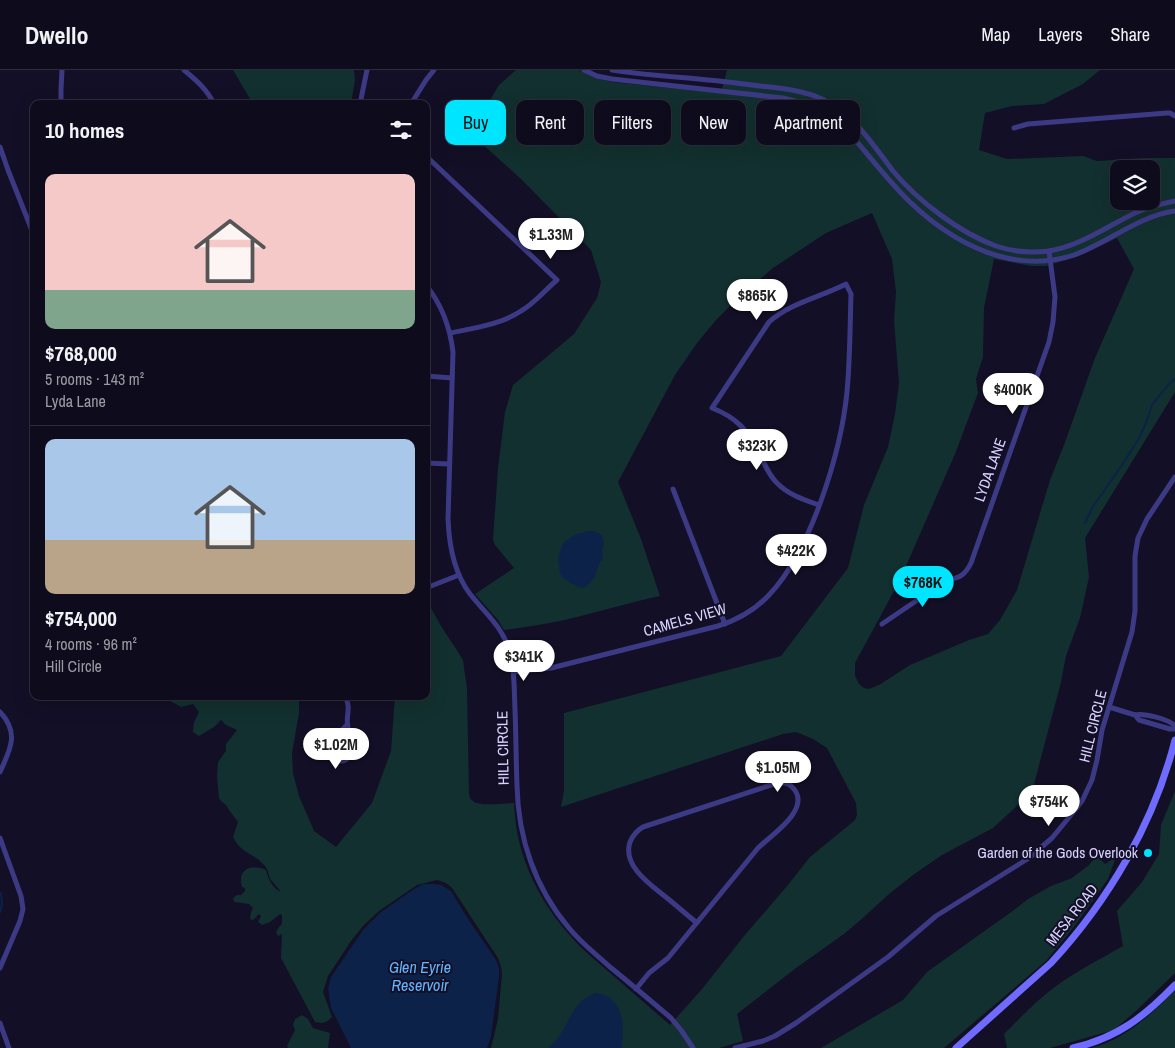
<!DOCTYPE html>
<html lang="en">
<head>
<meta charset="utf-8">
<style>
	body { margin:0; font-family:"Archivo Narrow",sans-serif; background:#171425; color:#f1f3f6; height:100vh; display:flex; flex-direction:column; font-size:19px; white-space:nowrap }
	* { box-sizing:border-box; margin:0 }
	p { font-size:16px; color:#9b9ba3 }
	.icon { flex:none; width:28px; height:28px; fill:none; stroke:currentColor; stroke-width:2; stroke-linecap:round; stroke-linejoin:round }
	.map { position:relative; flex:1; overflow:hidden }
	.side { position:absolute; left:30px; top:30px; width:400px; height:600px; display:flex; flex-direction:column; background:#0e0b1c; border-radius:10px; box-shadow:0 5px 20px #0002,0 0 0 1px #2e2b3b }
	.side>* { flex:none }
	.top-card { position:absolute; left:445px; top:30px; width:475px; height:45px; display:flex; gap:10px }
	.tools { position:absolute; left:1110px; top:90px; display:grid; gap:10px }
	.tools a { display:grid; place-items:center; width:50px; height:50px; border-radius:10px; background:#0e0b1c; box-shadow:0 5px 20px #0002,0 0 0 1px #2e2b3b; font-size:25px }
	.price { position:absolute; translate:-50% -42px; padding:0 11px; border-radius:18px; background:#fff; color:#222; font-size:16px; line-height:32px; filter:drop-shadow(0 1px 2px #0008) }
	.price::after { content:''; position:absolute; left:50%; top:30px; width:15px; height:11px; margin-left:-8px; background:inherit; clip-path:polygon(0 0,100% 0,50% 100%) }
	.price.selected { background:#00e5ff; color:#111 }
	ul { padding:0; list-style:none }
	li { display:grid; align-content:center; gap:10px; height:265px; padding:0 15px }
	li+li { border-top:1px solid #2e2b3b }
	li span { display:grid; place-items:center; height:155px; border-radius:10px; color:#555 }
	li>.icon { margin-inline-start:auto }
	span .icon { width:90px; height:90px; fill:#fffc; stroke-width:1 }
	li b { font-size:21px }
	h2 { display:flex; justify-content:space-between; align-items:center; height:60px; padding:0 15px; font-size:21px }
	.pill { padding:0 18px; border-radius:10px; background:#0e0b1c; box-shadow:0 5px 20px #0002,0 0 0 1px #2e2b3b; font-size:18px; line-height:45px }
	.pill.selected { background:#00e5ff; color:#111 }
	header { display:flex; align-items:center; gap:30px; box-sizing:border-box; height:70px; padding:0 25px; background:#0e0b1c; border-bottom:1px solid #2e2b3b }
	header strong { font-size:24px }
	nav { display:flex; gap:28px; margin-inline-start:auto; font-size:18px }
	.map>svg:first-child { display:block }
</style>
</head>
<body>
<header>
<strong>Dwello</strong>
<nav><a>Map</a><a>Layers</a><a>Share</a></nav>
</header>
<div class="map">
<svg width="1175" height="978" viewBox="0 0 1175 978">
	<rect width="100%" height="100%" fill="#130f26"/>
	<!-- green -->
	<g fill="#12302f" fill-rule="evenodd">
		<path d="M233,0H354L355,10L351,34H253Z"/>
		<path d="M516,0H579L600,9L611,12L721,23L727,0H1100L1083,14L1044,34L1012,36L985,43L979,80L1007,89L1083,86L1097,91L1144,88H1175V322L1085,468L1089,507L1080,548L1066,586L1061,612L1032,722L993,758L942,785L913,805L889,824L864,847L844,864L796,898L737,944L743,971L719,978H491L498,949L502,904L501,897L498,888L452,818L446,813L437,810L417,815L379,841L363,856L351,871L328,906L323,922L332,947C326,953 323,954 315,952L281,888L282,864L278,866L276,862L279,857L282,854V845L280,844L270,852L262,855L258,852L261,846L259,844L253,850L250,849L251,842L253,838L249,834L234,832L233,828L237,825H241L245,821V818L242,817C237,799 251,793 266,800C268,809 273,819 281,822C278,818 274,814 271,810C267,803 270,800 262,793C251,782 241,783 233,767L238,752L229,740L226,735L221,731L219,728L217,706L218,692L226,681V674L237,660L226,655L221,650L214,657L199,666L193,662L194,652L199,642L193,634L181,637L161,626H150H297L299,630V643L292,683L293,703L299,726L314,761L336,777L372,733L391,681L395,626H426V529L441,556L458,582L463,590L467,619L469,724C470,727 470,729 473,731C479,737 504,733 514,733C515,747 516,761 520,775C531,817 556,854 587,883L670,955L702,919L744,866L788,815L810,787L855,750L857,745L856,733L827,678L813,669L796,662L783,664L561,737L564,720V643L781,586L848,498L864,435L888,377L895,344L899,313L894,250L896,222L892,189L872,143L826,163L773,198L739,227L717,249L697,273L675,305L618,412L641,469L660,526C632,532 605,540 577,547C553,553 529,557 504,560L498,550L475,524L514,498L495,475L493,470L498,398L505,342L513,315L574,264L597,228L601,212L591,180L520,108L471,64L473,58L499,15ZM1119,99H1151V131H1119ZM1117,168L1134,199L1095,288L1064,375L1050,410L1017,520L1000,550L988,564L969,570L910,595L879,615L869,619L864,618L859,614L855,606V593L900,510L955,384L978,323L976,309L983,287L984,238L994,189L1031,196H1046L1077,187Z"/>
		<path d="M1175,721V903L1137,940L1114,960L1050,978H1007L1004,964C1021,947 1037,930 1056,916C1077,901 1100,889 1123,876L1117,841L1142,812L1159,784L1161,755Z"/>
		<path d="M1097,786L1105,794L1116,787L1108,809L1076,854L1046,891L944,978H821L903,930L927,902L1014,840L1028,829L1051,816L1072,808L1089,795Z"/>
		<path d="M1175,920V978H1091C1124,970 1152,944 1175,920Z"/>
		<path d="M302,945L308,949L313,958L330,963L328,978H288L287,976L295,960L293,955L295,949Z"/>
	</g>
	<!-- water -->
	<g fill="#0c2248">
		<path d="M589,461H594L602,465L604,474L602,481L603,490L600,492L594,508L589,514L586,517L582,518L578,517L569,512L563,508L560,503L558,489L563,473L574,465Z"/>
		<path d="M423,814H434L441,815L451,821L468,849L496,890L499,898V907L491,966L487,978H351L331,938L328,919L331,907L363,860L381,842L414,819Z"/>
		<path d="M596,923C625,927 624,956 622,978H549C551,975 555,972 557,969C570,952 573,930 596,923Z"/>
	</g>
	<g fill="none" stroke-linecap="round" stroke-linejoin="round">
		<!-- stream -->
		<g stroke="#0c2248" stroke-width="2">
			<path d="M1085,453L1092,438L1122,395L1138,370L1146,353L1152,335L1168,315L1175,309"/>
			<path d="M0,842L2,834L1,823"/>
		</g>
		<!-- minor -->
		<g stroke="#3d3a85" stroke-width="5">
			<path d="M184,0C196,10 207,19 214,34"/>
			<path d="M584,0L597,6L612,9L783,28C806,33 825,41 843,56C866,81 886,109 911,133C954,174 1014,205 1074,185C1108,173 1138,146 1175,141"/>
			<path d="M612,0C637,4 662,6 688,8C709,10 730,12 752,15C775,18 800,19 822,29C853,43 873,75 893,101C918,131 960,163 996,176C1013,182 1032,183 1049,181C1080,176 1108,156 1135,143C1148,137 1161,134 1175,131"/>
			<path d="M61,34V19L62,0"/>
			<path d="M360,34L367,0"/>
			<path d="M411,34L426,10L434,0"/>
			<path d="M1014,58L1028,54L1167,43H1170L1175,46"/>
			<path d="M0,77L8,100L31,158"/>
			<path d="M426,86L557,210C545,220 535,233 521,241C500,255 474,258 450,263"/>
			<path d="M426,215C442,235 450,257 453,282L448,449C449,475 454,503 470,524C486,544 503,557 510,583C515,601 514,621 515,639C516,665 516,690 517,715C518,768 535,818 569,858C581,873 596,884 610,897C631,914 651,931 671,948L681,960L693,978"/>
			<path d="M426,306L452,308"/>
			<path d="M426,393L449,394"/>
			<path d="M673,419L725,554"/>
			<path d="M426,518L459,505"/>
			<path d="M882,554L947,510C960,508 965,505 971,493L1049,272L1053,252L1055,227L1049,181"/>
			<path d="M514,602L551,598L718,556C737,550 755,540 769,525C811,481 841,382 847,322C850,290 850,257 851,224L846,214C821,227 790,233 769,252L712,338C736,347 749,361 760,385C765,395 769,406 778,414C789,425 805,430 819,435"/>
			<path d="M345,626C352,639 345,646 348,657C349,665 353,677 350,684C346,697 328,690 331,678C332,674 335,670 337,667C340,663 342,659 347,655"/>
			<path d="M1109,637L1135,645L1139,650L1170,659H1175"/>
			<path d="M0,642C20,663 10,680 0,702"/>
			<path d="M1135,645C1144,643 1169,649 1175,656"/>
			<path d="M0,768L21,826L23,839L20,851L0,898"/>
			<path d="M636,919L649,903L668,888L758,778C770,766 811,740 794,719C790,713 784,712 777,713L643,757C636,761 633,765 630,772C622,796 651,815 667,828C677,836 687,845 697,853"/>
			<path d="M0,953L9,978"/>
			<path d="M735,978L763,971L775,966L796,953L888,887L936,846L1029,788L1052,768L1076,739L1082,731L1092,710L1097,690L1102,660L1132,562L1135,541V486L1138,468L1147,449L1175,407"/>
		</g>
		<!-- secondary -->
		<g stroke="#6f6bff" stroke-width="7">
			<path d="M956,978L1051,893C1109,830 1154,753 1175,670"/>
			<path d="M1073,978C1117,968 1144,947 1175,915"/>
		</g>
	</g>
	<!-- markers -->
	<circle fill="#00e5ff" stroke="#130f26" stroke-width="2" cx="1148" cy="783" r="5"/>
	<g text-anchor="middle" stroke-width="4" stroke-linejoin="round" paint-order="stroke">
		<!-- street labels -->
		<g font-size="15" fill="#d9d4ff" stroke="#130f26">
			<text transform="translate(990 400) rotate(-70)" y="5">LYDA LANE</text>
			<text transform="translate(685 550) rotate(-16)" y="5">CAMELS VIEW</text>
			<text transform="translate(1093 656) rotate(-76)" y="5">HILL CIRCLE</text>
			<text transform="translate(503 678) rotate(-91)" y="5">HILL CIRCLE</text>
			<text transform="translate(1072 845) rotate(-52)" y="5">MESA ROAD</text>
		</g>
		<!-- poi labels -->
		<g font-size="15" fill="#d9d4ff" stroke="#130f26" text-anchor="end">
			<text x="1138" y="788">Garden of the Gods Overlook</text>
		</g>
		<!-- water labels -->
		<g font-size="16" font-style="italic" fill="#62b6ff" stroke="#130f26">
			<text x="420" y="903">Glen Eyrie<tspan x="420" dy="18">Reservoir</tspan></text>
		</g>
	</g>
</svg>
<div class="tools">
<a><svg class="icon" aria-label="layers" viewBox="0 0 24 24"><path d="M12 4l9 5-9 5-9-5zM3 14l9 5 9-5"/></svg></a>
</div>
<b class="price" style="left:551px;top:190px">$1.33M</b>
<b class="price" style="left:757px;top:251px">$865K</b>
<b class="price" style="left:1013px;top:345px">$400K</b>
<b class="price" style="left:757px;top:401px">$323K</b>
<b class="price" style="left:796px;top:506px">$422K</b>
<b class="price selected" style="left:923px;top:538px">$768K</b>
<b class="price" style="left:524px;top:612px">$341K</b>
<b class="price" style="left:336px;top:700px">$1.02M</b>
<b class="price" style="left:778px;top:723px">$1.05M</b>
<b class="price" style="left:1049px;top:757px">$754K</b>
<div class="top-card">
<a class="pill selected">Buy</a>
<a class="pill">Rent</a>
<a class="pill">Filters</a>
<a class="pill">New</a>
<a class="pill">Apartment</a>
</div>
<section class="side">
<h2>10 homes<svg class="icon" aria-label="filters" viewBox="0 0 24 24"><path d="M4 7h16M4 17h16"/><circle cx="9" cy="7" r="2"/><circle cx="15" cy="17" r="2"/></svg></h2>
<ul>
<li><span style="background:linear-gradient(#f6c9c9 75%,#7fa58c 0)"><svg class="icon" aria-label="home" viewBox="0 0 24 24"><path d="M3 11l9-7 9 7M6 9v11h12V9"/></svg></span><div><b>$768,000</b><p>5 rooms · 143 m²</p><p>Lyda Lane</p></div></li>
<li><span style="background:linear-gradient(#a9c7e8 65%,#b9a48a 0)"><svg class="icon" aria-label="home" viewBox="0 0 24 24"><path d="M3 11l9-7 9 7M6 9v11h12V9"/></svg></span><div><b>$754,000</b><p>4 rooms · 96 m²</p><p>Hill Circle</p></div></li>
</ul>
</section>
</div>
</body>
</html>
